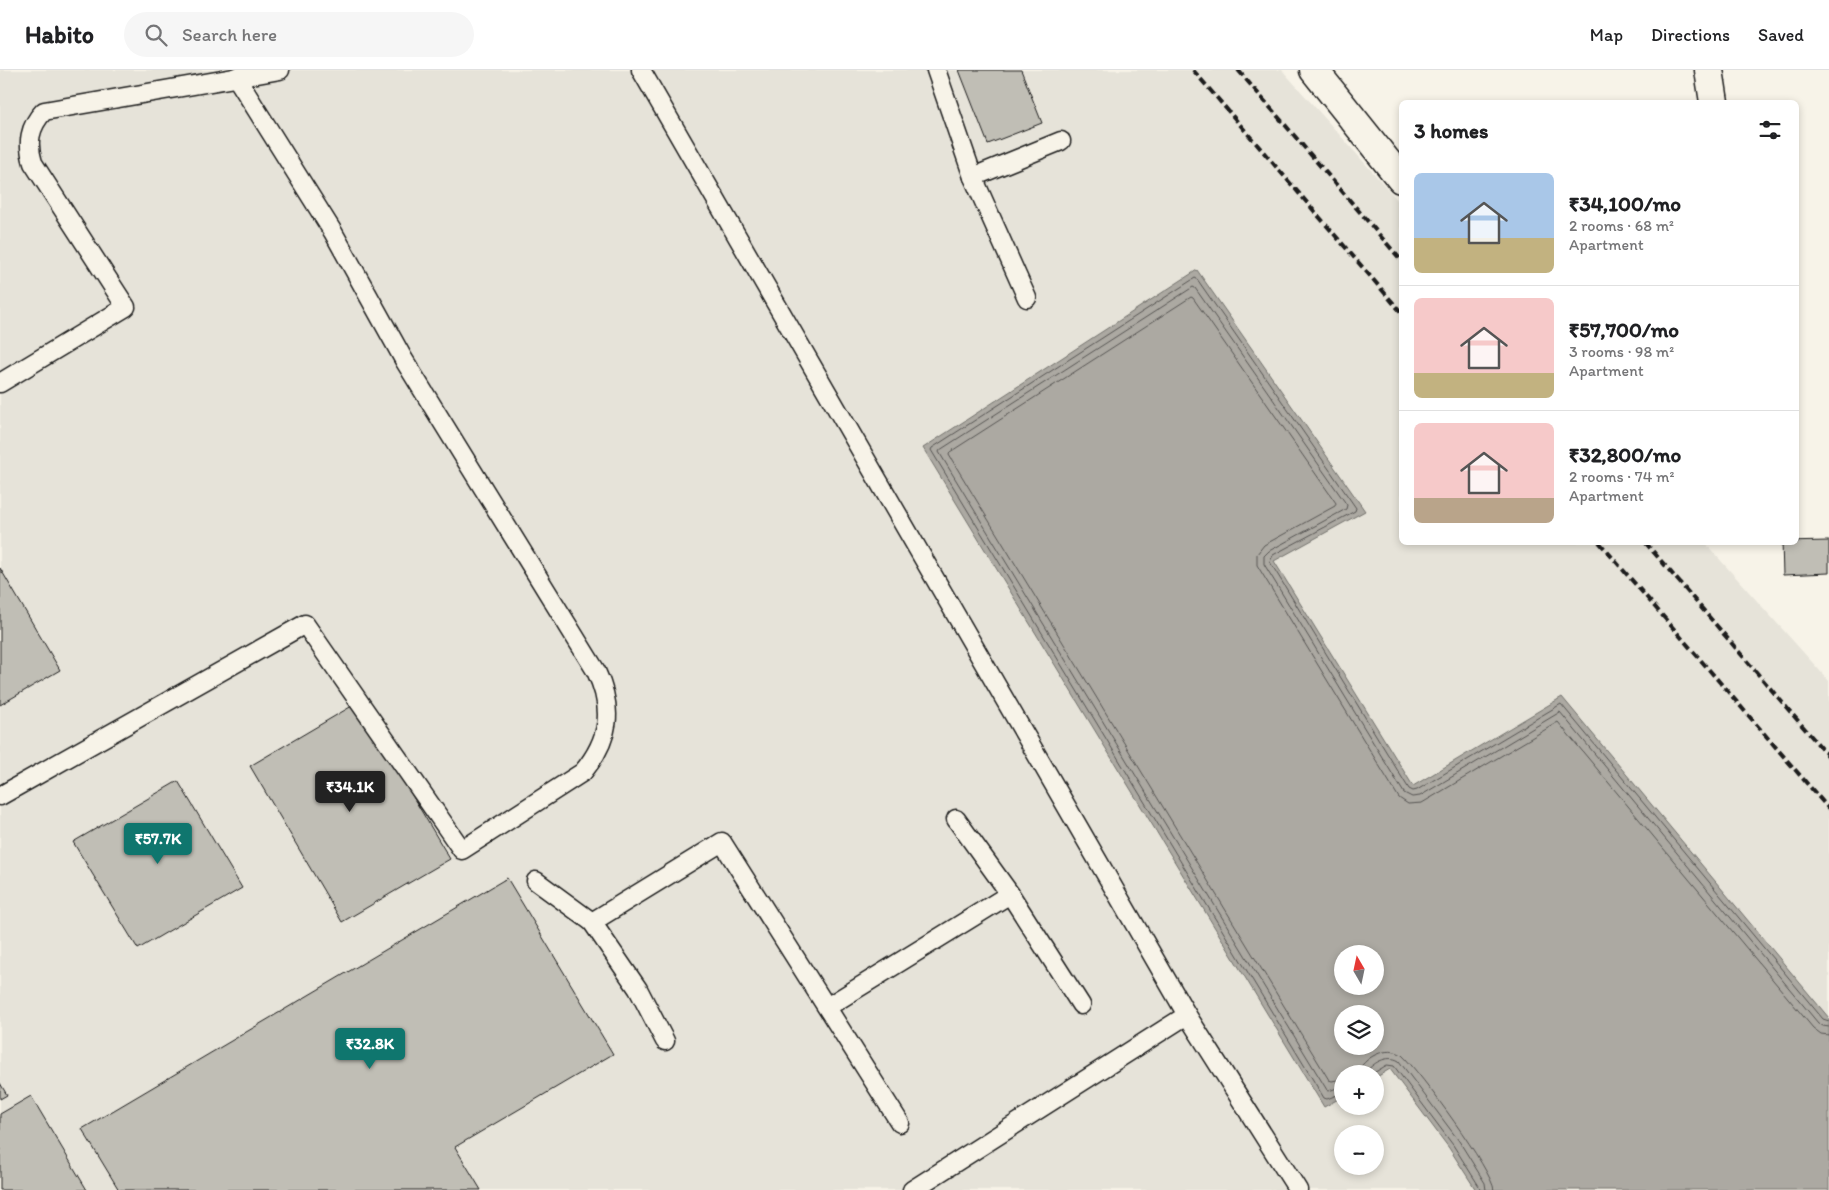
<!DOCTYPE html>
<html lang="en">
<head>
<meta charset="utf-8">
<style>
	body { margin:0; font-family:Itim,sans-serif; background:#f6f6f6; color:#202124; height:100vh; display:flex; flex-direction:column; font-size:19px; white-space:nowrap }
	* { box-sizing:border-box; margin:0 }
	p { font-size:16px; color:#757577 }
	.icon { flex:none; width:28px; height:28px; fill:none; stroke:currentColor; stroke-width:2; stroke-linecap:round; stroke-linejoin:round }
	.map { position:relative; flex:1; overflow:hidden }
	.details { position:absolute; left:1399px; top:30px; width:400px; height:445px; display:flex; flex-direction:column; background:#fff; border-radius:8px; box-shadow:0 2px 8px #0003 }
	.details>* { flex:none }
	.needle { width:32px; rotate:351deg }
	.controls { position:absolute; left:1334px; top:875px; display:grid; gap:10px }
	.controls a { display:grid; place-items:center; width:50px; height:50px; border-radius:50%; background:#fff; box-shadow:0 2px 8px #0003; font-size:25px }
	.price { position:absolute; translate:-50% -42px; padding:0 11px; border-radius:5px; background:#0f766e; color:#fff; font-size:16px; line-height:32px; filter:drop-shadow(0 1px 2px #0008) }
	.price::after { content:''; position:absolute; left:50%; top:30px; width:15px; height:11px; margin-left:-8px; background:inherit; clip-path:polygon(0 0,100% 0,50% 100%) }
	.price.selected { background:#222; color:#fff }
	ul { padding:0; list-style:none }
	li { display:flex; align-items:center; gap:15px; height:125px; padding:0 15px }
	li+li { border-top:1px solid #e0e0e0 }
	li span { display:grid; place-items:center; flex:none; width:140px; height:100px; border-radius:8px; color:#555 }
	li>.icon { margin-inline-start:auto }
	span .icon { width:60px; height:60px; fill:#fffc; stroke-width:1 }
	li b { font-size:21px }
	h2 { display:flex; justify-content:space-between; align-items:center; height:60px; padding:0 15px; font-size:21px }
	header { display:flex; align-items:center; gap:30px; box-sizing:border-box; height:70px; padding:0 25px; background:#fff; border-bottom:1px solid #e0e0e0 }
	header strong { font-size:24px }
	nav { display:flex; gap:28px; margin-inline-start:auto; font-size:18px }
	.search { width:350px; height:45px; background:#f6f6f6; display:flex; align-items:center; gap:12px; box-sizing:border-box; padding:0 18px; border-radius:28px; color:#757577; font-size:19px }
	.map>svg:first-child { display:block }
</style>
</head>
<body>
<header>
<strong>Habito</strong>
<div class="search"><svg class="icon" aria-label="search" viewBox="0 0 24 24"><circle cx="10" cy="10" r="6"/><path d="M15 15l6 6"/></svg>Search here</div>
<nav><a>Map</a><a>Directions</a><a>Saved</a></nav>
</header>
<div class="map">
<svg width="1829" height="1120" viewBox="0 0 1829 1120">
	<rect width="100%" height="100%" fill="#f7f3e8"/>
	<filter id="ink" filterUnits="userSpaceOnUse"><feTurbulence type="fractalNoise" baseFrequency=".02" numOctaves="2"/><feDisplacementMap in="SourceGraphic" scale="10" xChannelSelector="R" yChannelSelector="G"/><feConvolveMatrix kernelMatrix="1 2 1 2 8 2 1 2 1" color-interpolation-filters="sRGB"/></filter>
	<g filter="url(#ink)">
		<!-- built -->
		<path fill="#e6e3d9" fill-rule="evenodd" d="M0,0H1282L1401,134V472L1705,473L1829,611V1120H0ZM1342,884H1375V916H1342ZM1342,944H1375V976H1342ZM1342,1004H1375V1036H1342ZM1342,1064H1375V1096H1342Z"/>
		<!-- water -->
		<path fill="#aca9a2" stroke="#72716c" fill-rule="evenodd" d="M1197,200L1365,441L1274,491L1413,716L1562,627L1829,948V1120H1476L1449,1078L1390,999L1375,1008V1004H1342V1027L1324,1037L923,378ZM1342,884H1375V916H1342ZM1342,944H1375V976H1342Z"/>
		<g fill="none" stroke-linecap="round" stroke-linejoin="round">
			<!-- shore -->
			<g stroke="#565452" stroke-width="1">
				<path d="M1357,1004C1363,987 1387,975 1402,985C1419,1001 1493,1101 1494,1120"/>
				<path d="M1365,1004C1371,993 1388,984 1399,991L1459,1071L1485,1113L1486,1120"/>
				<path d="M1372,1004L1387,995L1394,996L1453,1075L1479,1116L1480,1120"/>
				<path d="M1342,1009L1332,1011L1329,1010L949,385L950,382L1191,227L1193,228L1336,433L1335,436L1264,475L1257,484V495L1399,728L1408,734L1422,733L1558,652L1813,958L1821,964L1829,965"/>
				<path d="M1342,1016L1329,1021L1327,1020L939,382L940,380L1193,217L1195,218L1347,435L1346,439L1269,481L1264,486V494L1404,723L1412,727L1420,726L1560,642L1818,953L1823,956L1829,957"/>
				<path d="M1342,1023L1327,1029L1324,1028L931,380L932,378L1195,208L1197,209L1356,438L1355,441L1273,485L1270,492L1409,719L1413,721L1417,720L1561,634L1823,949L1829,951"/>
			</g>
		</g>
		<!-- building -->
		<g fill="#c0beb5" stroke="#1c1c1c">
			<path d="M959,0H1021L1042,53L988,74Z"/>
			<path d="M1829,471V503L1783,505L1782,472Z"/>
			<path d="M0,498L60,600L0,635Z"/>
			<path d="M357,633L450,789L342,852L250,696Z"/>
			<path d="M178,711L242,818L138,879L73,772Z"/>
			<path d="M507,808L613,984L455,1077L481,1120H119L82,1059Z"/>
			<path d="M0,1013L7,1025L0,1029Z"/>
			<path d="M31,1026L87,1120H0V1044Z"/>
		</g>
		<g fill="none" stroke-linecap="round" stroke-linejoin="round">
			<!-- service casing -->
			<g stroke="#1c1c1c" stroke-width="21">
				<g id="service">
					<path d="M641,0L1187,945L912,1120"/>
					<path d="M936,0L973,107L1027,228"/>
					<path d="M973,107L1061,71"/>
					<path d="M0,313L126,237L33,93C27,73 29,57 44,41L280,0"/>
					<path d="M0,726L305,554L462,780L583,702C610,669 614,639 596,601L404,290L333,162L236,7"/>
					<path d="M956,749L1010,824L1081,935"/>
					<path d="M536,811L592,852L638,919L665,971"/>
					<path d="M592,852L722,772L900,1053"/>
					<path d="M827,937L1010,824"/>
					<path d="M1187,945L1298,1120"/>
				</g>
			</g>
			<!-- minor casing -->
			<g stroke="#1c1c1c" stroke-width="31">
				<g id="minor">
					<path d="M1314,0L1401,109"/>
					<path d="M1709,0L1714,32"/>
				</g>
			</g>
			<!-- service -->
			<use href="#service" stroke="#f7f3e8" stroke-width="18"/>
			<!-- minor -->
			<use href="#minor" stroke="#f7f3e8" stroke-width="28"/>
			<!-- rail -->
			<g stroke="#1c1c1c" stroke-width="4" stroke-dasharray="8 4" stroke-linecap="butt">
				<path d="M1193,0L1401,242"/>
				<path d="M1238,0L1401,190"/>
				<path d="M1599,472L1829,739"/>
				<path d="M1645,472L1829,687"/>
			</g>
		</g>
	</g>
</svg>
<div class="controls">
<a><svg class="needle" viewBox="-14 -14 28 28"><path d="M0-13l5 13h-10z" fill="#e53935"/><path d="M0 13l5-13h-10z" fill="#757577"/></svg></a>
<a><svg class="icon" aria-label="layers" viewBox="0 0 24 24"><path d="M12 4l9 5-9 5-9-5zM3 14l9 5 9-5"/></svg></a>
<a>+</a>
<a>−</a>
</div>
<b class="price selected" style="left:350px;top:743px">₹34.1K</b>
<b class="price" style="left:158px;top:795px">₹57.7K</b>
<b class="price" style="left:370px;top:1000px">₹32.8K</b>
<section class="details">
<h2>3 homes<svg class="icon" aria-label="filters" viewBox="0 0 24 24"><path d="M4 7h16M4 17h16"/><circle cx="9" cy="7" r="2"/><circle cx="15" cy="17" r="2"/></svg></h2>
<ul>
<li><span style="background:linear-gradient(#a9c7e8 65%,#c2b280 0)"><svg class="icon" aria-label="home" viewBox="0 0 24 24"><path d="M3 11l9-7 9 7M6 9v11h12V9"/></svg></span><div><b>₹34,100/mo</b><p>2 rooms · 68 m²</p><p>Apartment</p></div></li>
<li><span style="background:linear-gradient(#f6c9c9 75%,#c2b280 0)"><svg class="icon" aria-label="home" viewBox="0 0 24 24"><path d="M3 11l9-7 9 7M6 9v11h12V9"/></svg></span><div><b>₹57,700/mo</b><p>3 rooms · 98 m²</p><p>Apartment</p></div></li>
<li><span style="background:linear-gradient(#f6c9c9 75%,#b9a48a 0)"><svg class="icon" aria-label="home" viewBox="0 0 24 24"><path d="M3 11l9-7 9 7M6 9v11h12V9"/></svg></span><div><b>₹32,800/mo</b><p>2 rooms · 74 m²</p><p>Apartment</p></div></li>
</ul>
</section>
</div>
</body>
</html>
